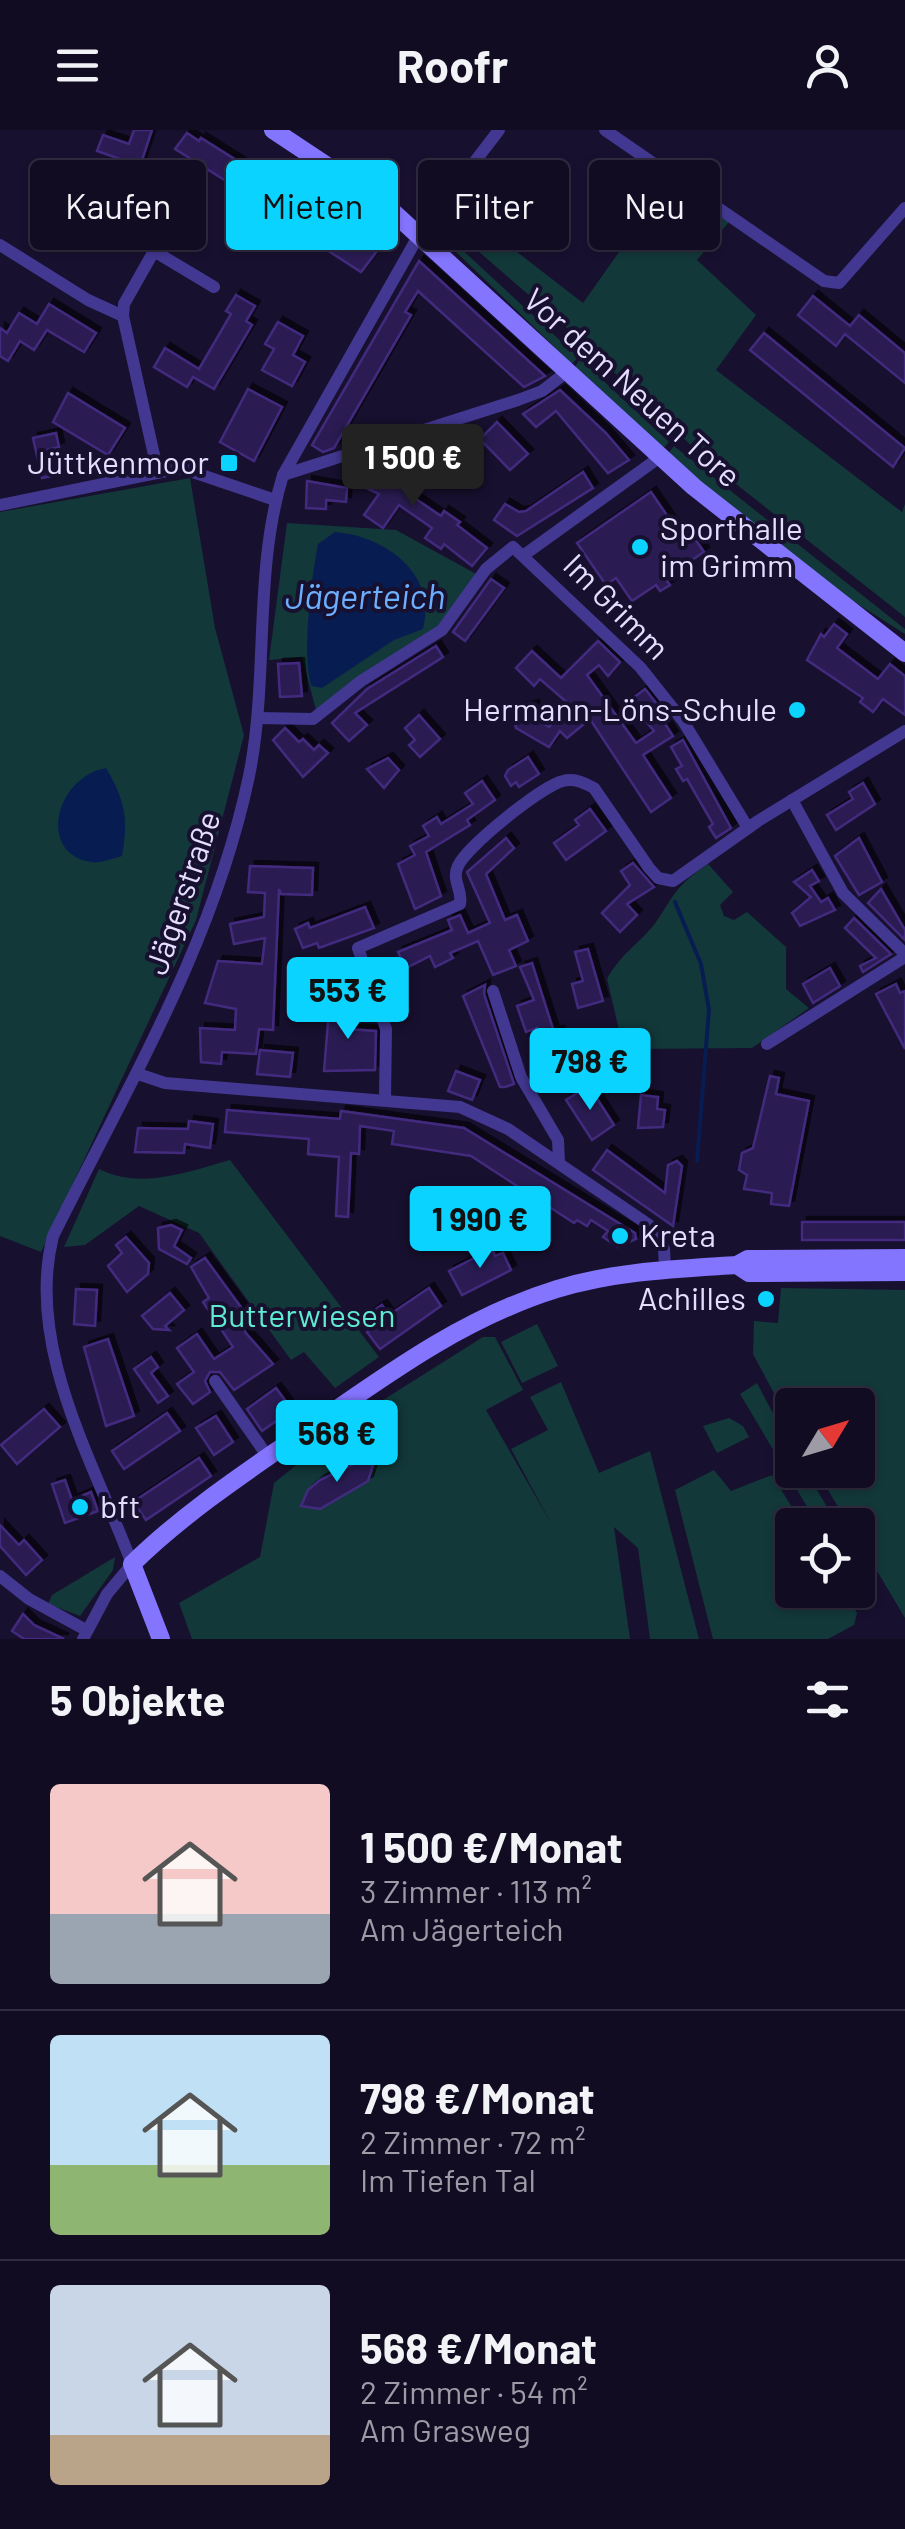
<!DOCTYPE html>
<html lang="de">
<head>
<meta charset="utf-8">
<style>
	body { margin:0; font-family:Barlow,sans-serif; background:#1f1a30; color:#f1f3f6; height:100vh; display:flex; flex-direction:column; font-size:38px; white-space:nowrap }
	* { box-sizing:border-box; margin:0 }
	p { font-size:32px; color:#9c9ba6 }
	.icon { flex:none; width:55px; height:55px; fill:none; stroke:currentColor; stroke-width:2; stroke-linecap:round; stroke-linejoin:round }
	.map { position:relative; height:1509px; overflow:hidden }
	.panel { display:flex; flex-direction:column; background:#120c23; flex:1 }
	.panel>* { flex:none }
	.top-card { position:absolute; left:30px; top:30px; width:845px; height:90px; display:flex; gap:20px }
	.needle { width:65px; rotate:52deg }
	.fabs { position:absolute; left:775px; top:1258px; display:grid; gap:20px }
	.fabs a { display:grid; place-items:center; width:100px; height:100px; border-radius:10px; background:#120c23; box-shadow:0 2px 8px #0004,0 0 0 2px #312c41; font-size:50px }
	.price { position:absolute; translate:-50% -85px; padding:0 22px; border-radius:10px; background:#0ad3ff; color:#111; font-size:32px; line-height:65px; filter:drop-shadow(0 2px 5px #0008) }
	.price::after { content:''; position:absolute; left:50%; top:60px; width:30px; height:22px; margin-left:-15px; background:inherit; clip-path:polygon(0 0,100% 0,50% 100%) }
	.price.active { background:#222; color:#fff }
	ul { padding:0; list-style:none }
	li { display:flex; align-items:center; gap:30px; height:250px; padding:0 50px }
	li+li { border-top:2px solid #312c41 }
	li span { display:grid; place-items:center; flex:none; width:280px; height:200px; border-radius:10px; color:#555 }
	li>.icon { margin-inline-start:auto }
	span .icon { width:120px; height:120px; fill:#fffc; stroke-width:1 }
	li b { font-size:42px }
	h2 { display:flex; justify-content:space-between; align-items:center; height:120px; padding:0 50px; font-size:42px }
	.tag { padding:0 35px; border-radius:10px; background:#120c23; box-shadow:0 2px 8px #0004,0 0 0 2px #312c41; font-size:35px; line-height:90px }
	.tag.active { background:#0ad3ff; color:#111 }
	header { display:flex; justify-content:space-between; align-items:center; height:130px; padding:0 50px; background:#120c23; font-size:45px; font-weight:700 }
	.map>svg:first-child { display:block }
</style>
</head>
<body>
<header><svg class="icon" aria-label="menu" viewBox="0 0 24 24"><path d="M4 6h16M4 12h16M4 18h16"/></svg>Roofr<svg class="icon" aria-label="person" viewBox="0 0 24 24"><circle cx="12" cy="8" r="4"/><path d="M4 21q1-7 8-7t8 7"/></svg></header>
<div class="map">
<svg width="905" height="1509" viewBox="0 0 905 1509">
	<defs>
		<filter id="shadow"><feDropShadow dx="5" dy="-5" stdDeviation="0" flood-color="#0009"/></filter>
	</defs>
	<rect width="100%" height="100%" fill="#18102f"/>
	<!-- green -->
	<g fill="#12383a">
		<path d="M659,53L729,92L697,130L756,185L716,240L902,382L905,374V487L713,336L568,199L440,88L463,60L508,95L499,108L583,173L624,115Z"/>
		<path d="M457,115L578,227L572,234L451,117Z"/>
		<path d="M580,229L669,312L662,320L575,237Z"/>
		<path d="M674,316L905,499V504L826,454L667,325Z"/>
		<path d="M190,348L215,498L244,605L196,790L41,1122L0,1106V382Z"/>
		<path d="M287,393L396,400L478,445L440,499L316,580L302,527L269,530Z"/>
		<path d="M708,734L733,762L720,775L724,786L734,790L747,782L786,817V859L809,878L752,918L636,919L611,914L610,908L620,904L607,849C623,820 643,812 658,789C677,761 675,757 708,734Z"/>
		<path d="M230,1030L379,1227L335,1258L304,1222L291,1230L199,1103L139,1076L85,1115L64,1117L99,1039C142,1060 187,1042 230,1030Z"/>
		<path d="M781,1158L905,1160V1488L858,1409V1395H849L816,1340H858V1275H792V1297L753,1224L754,1191L778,1193Z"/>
		<path d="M537,1194L558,1236L522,1253L501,1212Z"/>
		<path d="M483,1207H495L523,1260L486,1280L552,1395L511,1319L548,1300L530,1267L561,1252L599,1343L650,1321L699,1509H650L638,1418L614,1397L630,1509H192L179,1473L260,1427L274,1353L356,1287Z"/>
		<path d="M757,1253L792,1319V1340H805L838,1395H818L740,1264Z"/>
		<path d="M729,1288L743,1296L749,1307L717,1323L703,1296Z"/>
		<path d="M714,1340L731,1361L772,1345L803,1395H792V1460H843L857,1483L854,1495L828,1509H713L675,1360Z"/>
		<path d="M115,1427L113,1440L80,1486L48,1474L52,1465Z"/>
	</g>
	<!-- water -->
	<g fill="#071c51">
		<path d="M335,402C385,406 438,444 423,499L394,510L322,558L312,556C301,528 312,445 318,414Z"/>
		<path d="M106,638C125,670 129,689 122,726C114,728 99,734 91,732C38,724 54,648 106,638Z"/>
	</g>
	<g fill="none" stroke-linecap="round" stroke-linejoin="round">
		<!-- stream -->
		<path stroke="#071c51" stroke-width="4" d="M675,772L701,834L709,880L697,1031"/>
	</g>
	<!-- building -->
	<g fill="#2a1b52" stroke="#422b7f" stroke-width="2.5" filter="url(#shadow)">
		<path d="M134,0H152L140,36L97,21L103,5L129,14Z"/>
		<path d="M187,3L199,11L201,8L322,84L309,101L290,91L175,19Z"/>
		<path d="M365,80L393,100L361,142L327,120L339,103L345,107Z"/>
		<path d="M419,131L545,246L524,257L418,161L405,182L411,185L334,318L323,322L312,315Z"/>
		<path d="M236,165L255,176L246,191L252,195L214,259L193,247L187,257L154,237L165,218L199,239L231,184L226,181Z"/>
		<path d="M813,166L850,196L859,185L905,223V253L845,204L836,216L798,185Z"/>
		<path d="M49,174L96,203L84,222L47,200L34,220L20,211L8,231L0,226V198L7,203L19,183L37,194Z"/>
		<path d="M278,192L303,206L293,225L305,232L292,256L262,240L274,219L265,214Z"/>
		<path d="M764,203L905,318L893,337L750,220Z"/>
		<path d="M248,259L282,277L254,331L220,312Z"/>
		<path d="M560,260L606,303L629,330L608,343L556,281L536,297L523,284Z"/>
		<path d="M68,263L125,298L108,325L53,292Z"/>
		<path d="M497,292L528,324L510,340L480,309Z"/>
		<path d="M56,303L59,317L47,320L52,346L42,348L33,308Z"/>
		<path d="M380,326L416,351L407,363L441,386L444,381L460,392L457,395L487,418L472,436L444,414L441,419L425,408L432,398L399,375L383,398L364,385L379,364L350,350L361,334L367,338Z"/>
		<path d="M583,342L593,358L517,406L494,390L505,374L519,382L526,381Z"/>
		<path d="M307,351L347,358L346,372L326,370V379L306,378Z"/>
		<path d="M651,362L681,406L689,400L704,422L665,448L670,455L660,461L656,455L632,471L616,448L606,455L577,413Z"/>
		<path d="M491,449L504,458L465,511L453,502Z"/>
		<path d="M834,494L847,504L837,518L878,549L890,534L905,546V585L883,569L873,582L860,572L863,568L807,530L821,504L824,507Z"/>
		<path d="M598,511L620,532L608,546L599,535L587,545L636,613L654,601L629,571L645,559L664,583L660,586L673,606L643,625L671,668L651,682L590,589L567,608L560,601L549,617L516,598L512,580L534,575L537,589L549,597L570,575L540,549L534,556L516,538L532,521L561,548Z"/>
		<path d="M436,516L443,527L355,583L367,595L349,611L332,593L367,559Z"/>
		<path d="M299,533L302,566L280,567L278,534Z"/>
		<path d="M419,585L440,609L420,627L409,615L415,610L405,598Z"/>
		<path d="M285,598L299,612L303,609L314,620L319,615L328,623L303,647L273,610Z"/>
		<path d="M683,610L731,698L716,708L709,697L713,694L687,649L683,651L676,639L682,636L671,617Z"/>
		<path d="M528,627L539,644L519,657L516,652L511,656L505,646L508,640Z"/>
		<path d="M388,628L399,640L384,658L367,639Z"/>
		<path d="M482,651L495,670L467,690L470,695L426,722L441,766L415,779L398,734L415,725L410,716L429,706L423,696L437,687L441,694L473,674L465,663Z"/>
		<path d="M863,653L875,674L836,700L827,685L853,669L849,662Z"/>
		<path d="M590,679L606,701L566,730L554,713L579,695L575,690Z"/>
		<path d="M506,708L514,718L486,744L505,790L517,785L528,811L509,820L516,836L493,845L478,811L450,823L453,828L435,837L430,826L406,838L398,822L452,800L448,790L460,785L468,803L490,793L467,742Z"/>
		<path d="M859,708L882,752L859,765L835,726Z"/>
		<path d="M633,733L654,757L627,774L637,785L620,802L602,783L630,755L621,741Z"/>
		<path d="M250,736L313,738L312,765L281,764L279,759L273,900L259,899L256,924L222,922L221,934L201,932L200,898L235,900L236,879L205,873L218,831L262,834L265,808L234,814L230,794L264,787L265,763L248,762Z"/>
		<path d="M812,740L819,751L810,756L821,772L828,768L835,780L800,796L792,783L811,767L794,752Z"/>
		<path d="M881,759L905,800V810L868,773Z"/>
		<path d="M365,777L374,798L319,818L317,813L303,818L295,799L308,793L310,798Z"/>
		<path d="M854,788L891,824L863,842L860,836L876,828L845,798Z"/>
		<path d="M588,819L603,871L578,878L572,854L583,851L575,822Z"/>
		<path d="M532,833L554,902L559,901L564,923L543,928L537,898L526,902L517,876L534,870L520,837Z"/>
		<path d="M830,838L840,856L813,873L803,854Z"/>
		<path d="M896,854L900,863L905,861V919L876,864Z"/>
		<path d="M485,855L484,864L514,954L505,957H500L463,866Z"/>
		<path d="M330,868L349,869L347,899L376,901L375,940L324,941Z"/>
		<path d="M260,920L293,923L290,947L257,944Z"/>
		<path d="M456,941L480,950L472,970L448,961Z"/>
		<path d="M770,946L779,948L776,964L809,971L789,1076L771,1074L772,1063L744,1059L747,1045L739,1040L742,1023L753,1018Z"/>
		<path d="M589,956L614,995L592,1010L566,970Z"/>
		<path d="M641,965L658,967L657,979L665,980L663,997L638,998Z"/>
		<path d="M227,980L340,989L341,981L464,998L635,1103L636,1109L618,1117L603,1107L608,1101L591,1090L587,1096L577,1090L574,1093L471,1026L392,1014L394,1001L360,996L359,1024L351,1023L348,1087L336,1086L339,1027L308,1024L309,1009L225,1002Z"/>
		<path d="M189,991L213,994L210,1018L185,1014L184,1023L135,1022L138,998L188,999Z"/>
		<path d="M607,1020L665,1063L668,1035L677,1031L682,1036L673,1096L593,1040Z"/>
		<rect x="802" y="1092" width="103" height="18"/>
		<path d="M171,1095L182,1100L174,1116L191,1128L187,1134L159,1119L158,1098Z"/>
		<path d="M126,1107L149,1133L148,1144L127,1162L108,1136L122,1123L116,1115Z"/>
		<path d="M492,1119L495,1126L503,1123L511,1140L462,1165L449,1141Z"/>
		<path d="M205,1128L251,1191L244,1196L245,1202L273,1234L234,1260L220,1242H210L205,1251L210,1262L193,1274L177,1254L194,1242L177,1218L197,1204L214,1229L233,1217L203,1172L209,1168L191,1137Z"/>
		<path d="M429,1158L441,1176L380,1219L367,1202L376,1196L368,1184L382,1175L389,1185Z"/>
		<path d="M76,1159L97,1160L95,1196L74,1194Z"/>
		<path d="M170,1163L184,1180L165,1196L169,1200L153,1199L142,1186Z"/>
		<path d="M108,1209L134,1286L106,1296L84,1217Z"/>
		<path d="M151,1227L158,1237L151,1243L168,1266L158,1273L134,1239Z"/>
		<path d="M276,1258L292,1280L262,1301L247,1279Z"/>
		<path d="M44,1279L60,1297L17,1334L1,1315Z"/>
		<path d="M167,1283L180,1301L124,1339L112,1321Z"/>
		<path d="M216,1286L233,1312L214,1325L196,1298Z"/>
		<path d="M199,1328L211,1346L146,1390L133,1372Z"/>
		<path d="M358,1332L373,1335L368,1351L320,1379L301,1376L308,1360L320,1350Z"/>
		<path d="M65,1350L72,1370L91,1362L98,1381L65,1393L52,1354Z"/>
		<path d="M0,1395L19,1415L24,1410L42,1430L26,1445L0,1416Z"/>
		<path d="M23,1484L34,1495L64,1509H24L12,1501Z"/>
	</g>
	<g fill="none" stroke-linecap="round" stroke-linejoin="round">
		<!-- minor -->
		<g stroke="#423891" stroke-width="12">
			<path d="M605,0L824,151L839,153L905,78"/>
			<path d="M0,115L88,170L123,186L158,343"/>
			<path d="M123,186L124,174L154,121L214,157"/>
			<path d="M283,345L518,270L542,261L568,241"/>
			<path d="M0,375L181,338L275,370"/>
			<path d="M524,425L660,327"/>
			<path d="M258,588L313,589L361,551L442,500L486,439L513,417L640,537L683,591L748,698"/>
			<path d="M792,670L843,763L905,824"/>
			<path d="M493,861L521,947L558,1010L559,1032"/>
			<path d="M767,914L905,827"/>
			<path d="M138,944L165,953L460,977L508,999L649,1095L664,1119L665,1139"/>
			<path d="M385,968L386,899L358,818L460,774C463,760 451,750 458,736C467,716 542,656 563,651C575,648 584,653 594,658L649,738L658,748L673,751L758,691L905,601"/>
			<path d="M215,1251L268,1327"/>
			<path d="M0,1446L29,1469L86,1500"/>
			<path d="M83,1509L107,1464L132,1434C94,1332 25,1217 53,1106C128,955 214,813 249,646C269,548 253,442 283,345L420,103L499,0"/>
		</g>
		<!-- secondary -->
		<g stroke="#8475ff" stroke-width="18">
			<path d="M273,0L383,73L694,357L905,523"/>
			<path d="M737,1135L749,1143L905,1142"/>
			<path d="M161,1509L132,1434C184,1383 246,1342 307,1300C386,1245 463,1188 557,1159C616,1141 676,1139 737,1135L748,1129L905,1128"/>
		</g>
	</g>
	<!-- markers -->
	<g fill="#0ad3ff" stroke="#18102f" stroke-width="4">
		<rect x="219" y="323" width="20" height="20" rx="5"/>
		<circle cx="640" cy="417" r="10"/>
		<circle cx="797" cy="580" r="10"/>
		<circle cx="620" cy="1106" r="10"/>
		<circle cx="766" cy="1169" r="10"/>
		<circle cx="80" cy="1377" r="10"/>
	</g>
	<g text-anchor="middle" stroke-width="8" stroke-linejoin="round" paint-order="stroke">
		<!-- street labels -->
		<g font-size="32" fill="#e5deff" stroke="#18102f">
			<text transform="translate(632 258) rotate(42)" y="11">Vor dem Neuen Tore</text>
			<text transform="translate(616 477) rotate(45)" y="11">Im Grimm</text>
			<text transform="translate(183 763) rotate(-71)" y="11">Jägerstraße</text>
		</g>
		<!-- poi labels -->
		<g font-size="32" fill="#e5deff" stroke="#18102f" text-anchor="end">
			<text x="209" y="344">Jüttkenmoor</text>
			<text x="660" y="410" text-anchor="start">Sporthalle<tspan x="660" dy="37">im Grimm</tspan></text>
			<text x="777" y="591">Hermann-Löns-Schule</text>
			<text x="640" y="1117" text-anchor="start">Kreta</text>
			<text x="746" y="1180">Achilles</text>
			<text x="100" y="1388" text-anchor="start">bft</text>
		</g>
		<!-- park labels -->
		<g font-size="32" fill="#5fead2" stroke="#18102f">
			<text x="302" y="1197">Butterwiesen</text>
		</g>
		<!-- water labels -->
		<g font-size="35" font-style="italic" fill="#6cafff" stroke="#18102f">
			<text x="365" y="479">Jägerteich</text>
		</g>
	</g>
</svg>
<div class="fabs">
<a><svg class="needle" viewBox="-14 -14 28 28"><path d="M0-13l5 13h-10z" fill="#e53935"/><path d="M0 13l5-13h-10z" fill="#9c9ba6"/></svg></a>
<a><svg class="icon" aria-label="locate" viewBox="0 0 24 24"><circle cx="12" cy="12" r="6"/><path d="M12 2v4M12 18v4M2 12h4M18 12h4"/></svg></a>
</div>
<b class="price active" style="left:413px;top:379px">1 500 €</b>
<b class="price" style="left:348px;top:912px">553 €</b>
<b class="price" style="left:590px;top:983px">798 €</b>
<b class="price" style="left:480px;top:1141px">1 990 €</b>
<b class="price" style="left:337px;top:1355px">568 €</b>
<div class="top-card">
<a class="tag">Kaufen</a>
<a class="tag active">Mieten</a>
<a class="tag">Filter</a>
<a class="tag">Neu</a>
</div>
</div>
<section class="panel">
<h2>5 Objekte<svg class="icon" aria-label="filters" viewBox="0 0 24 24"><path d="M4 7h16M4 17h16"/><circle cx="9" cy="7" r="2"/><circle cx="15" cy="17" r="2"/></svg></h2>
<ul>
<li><span style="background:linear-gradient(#f6c9c9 65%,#9aa5b1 0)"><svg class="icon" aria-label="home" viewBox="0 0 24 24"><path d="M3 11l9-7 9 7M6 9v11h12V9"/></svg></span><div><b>1 500 €/Monat</b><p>3 Zimmer · 113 m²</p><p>Am Jägerteich</p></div></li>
<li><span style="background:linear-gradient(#bfe0f5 65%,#8fb573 0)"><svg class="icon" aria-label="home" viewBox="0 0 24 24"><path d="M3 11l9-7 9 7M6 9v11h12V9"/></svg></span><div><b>798 €/Monat</b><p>2 Zimmer · 72 m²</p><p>Im Tiefen Tal</p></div></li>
<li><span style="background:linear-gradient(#c9d6e8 75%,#b9a48a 0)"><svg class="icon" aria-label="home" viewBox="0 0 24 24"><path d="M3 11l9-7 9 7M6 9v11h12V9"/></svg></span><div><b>568 €/Monat</b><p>2 Zimmer · 54 m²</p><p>Am Grasweg</p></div></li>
</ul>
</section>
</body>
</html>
